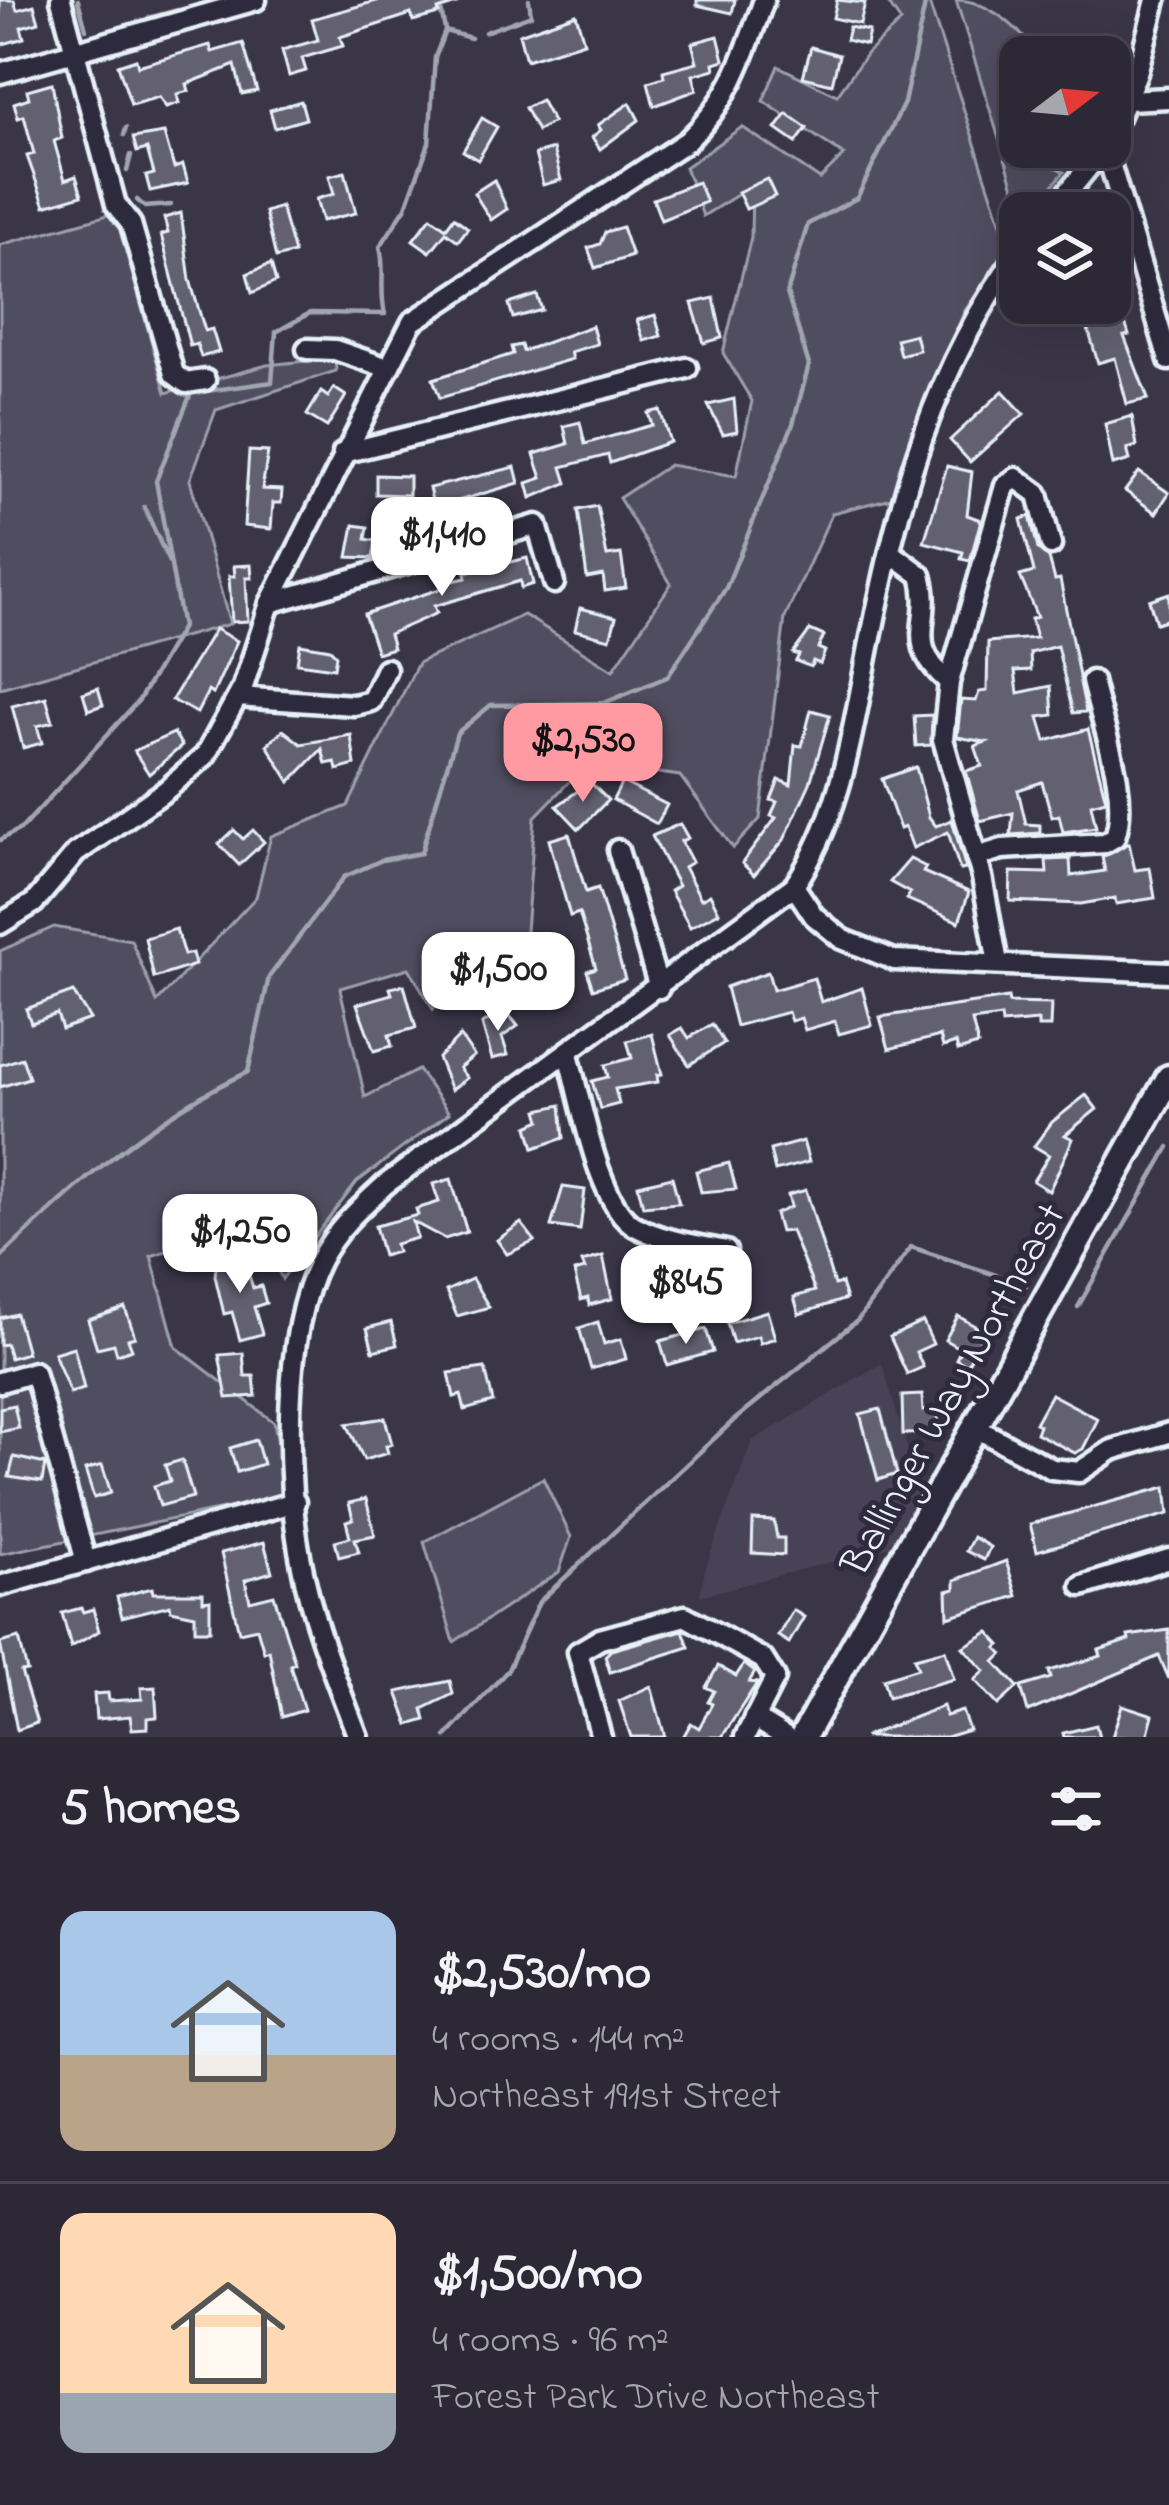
<!DOCTYPE html>
<html lang="en">
<head>
<meta charset="utf-8">
<style>
	body { margin:0; font-family:"Indie Flower",sans-serif; background:#34303e; color:#f1f3f6; height:100vh; display:flex; flex-direction:column; font-size:45px; white-space:nowrap }
	* { box-sizing:border-box; margin:0 }
	p { font-size:39px; color:#a6a6ad }
	.icon { flex:none; width:66px; height:66px; fill:none; stroke:currentColor; stroke-width:2; stroke-linecap:round; stroke-linejoin:round }
	.map { position:relative; height:1737px; overflow:hidden }
	.details { display:flex; flex-direction:column; background:#2c2836; flex:1 }
	.details>* { flex:none }
	.needle { width:78px; rotate:74deg }
	.tools { position:absolute; left:999px; top:36px; display:grid; gap:24px }
	.tools a { display:grid; place-items:center; width:132px; height:132px; border-radius:24px; background:#2c2836; box-shadow:0 12px 48px #0002,0 0 0 3px #484451; font-size:60px }
	.price { position:absolute; translate:-50% -102px; padding:0 27px; border-radius:24px; background:#fff; color:#222; font-size:39px; line-height:78px; filter:drop-shadow(0 3px 6px #0008) }
	.price::after { content:''; position:absolute; left:50%; top:72px; width:36px; height:27px; margin-left:-18px; background:inherit; clip-path:polygon(0 0,100% 0,50% 100%) }
	.price.on { background:#ff9aa2; color:#111 }
	ul { padding:0; list-style:none }
	li { display:flex; align-items:center; gap:36px; height:300px; padding:0 60px }
	li+li { border-top:3px solid #484451 }
	li span { display:grid; place-items:center; flex:none; width:336px; height:240px; border-radius:24px; color:#555 }
	li>.icon { margin-inline-start:auto }
	span .icon { width:144px; height:144px; fill:#fffc; stroke-width:1 }
	li b { font-size:51px }
	h2 { display:flex; justify-content:space-between; align-items:center; height:144px; padding:0 60px; font-size:51px }
	.map>svg:first-child { display:block }
</style>
</head>
<body>
<div class="map">
<svg width="1169" height="1737" viewBox="0 0 1169 1737">
	<rect width="100%" height="100%" fill="#3a3648"/>
	<filter id="ink" filterUnits="userSpaceOnUse"><feTurbulence type="fractalNoise" baseFrequency=".00833" numOctaves="2"/><feDisplacementMap in="SourceGraphic" scale="24" xChannelSelector="R" yChannelSelector="G"/><feConvolveMatrix kernelMatrix="1 2 1 2 8 2 1 2 1" color-interpolation-filters="sRGB"/></filter>
	<g filter="url(#ink)">
		<!-- built -->
		<path fill="#464354" d="M882,1363L919,1488L892,1546L700,1596L705,1569L752,1441Z"/>
		<!-- green -->
		<g fill="#504e5f" stroke="#9ca0ac" stroke-width="3">
			<path d="M886,0H928L1009,248L964,312L892,498L832,513L785,618L760,819L733,848L680,776L587,763L535,817L525,944L433,1009L409,968L340,988L365,1097L418,1070L449,1113L357,1182L282,1279L255,1222L151,1256L176,1347L274,1422L288,1496L0,1554V951L54,927L131,940L157,1002L256,897L271,836L348,806L418,663L524,615L613,670L671,584L619,498L669,465L736,476L752,401L723,353L751,237L752,186L703,216L685,167L742,127L820,179L844,155L763,101L778,66L837,95L867,53L901,22Z"/>
			<path d="M956,0C987,0 1023,29 1037,57H1020V147L1064,172L1030,213H1022Z"/>
			<path d="M115,213L166,393L267,365L335,358L336,371L216,410L190,480L230,624L0,688V245Z"/>
			<path d="M543,1478L571,1537L559,1572L454,1642L424,1542Z"/>
		</g>
		<g fill="none" stroke-linecap="round" stroke-linejoin="round">
			<!-- stream -->
			<g stroke="#a2a6b1" stroke-width="4.5">
				<path d="M78,0L86,29"/>
				<path d="M439,0L445,30"/>
				<path d="M148,18L178,10"/>
				<path d="M485,32L531,15L529,0"/>
				<path d="M124,135L126,128"/>
				<path d="M127,171L131,155"/>
				<path d="M137,200L145,207L171,205"/>
				<path d="M144,507L169,562"/>
				<path d="M0,840L22,828L139,700L182,627L156,481L191,393L272,382L276,332L310,313L385,314C379,290 386,270 380,247L406,207L429,143L435,57L445,31L471,38"/>
				<path d="M0,1258C73,1187 154,1115 248,1072L269,977L344,877L382,860L421,853L457,733L491,705L604,703L667,677L726,588L793,424L809,365L787,293L808,224L857,198L904,103L926,0"/>
				<path d="M1078,1307L1169,1147"/>
				<path d="M446,1737L508,1670L539,1602L733,1421L858,1320L911,1247L1026,1285"/>
			</g>
		</g>
		<!-- building -->
		<g fill="#636171" stroke="#e8f1f8" stroke-width="3">
			<path d="M0,0H14L17,10L34,5L39,22L21,27L24,38L0,45Z"/>
			<path d="M380,0L459,3L438,10L439,14L413,21L411,14L340,37L343,46L302,58L306,71L289,76L282,50L318,40L312,19Z"/>
			<path d="M697,0H735L732,13L697,5Z"/>
			<path d="M837,0L865,3L860,24L833,18Z"/>
			<path d="M576,14L584,42L526,60L519,34Z"/>
			<path d="M849,27L869,31L866,45L846,40Z"/>
			<path d="M718,36L724,60L714,63L715,69L693,75L697,90L654,106L648,82L664,77L663,71L697,62L692,43Z"/>
			<path d="M243,43L257,91L242,94L235,65L187,84L189,91L177,94L179,103L166,107L159,97L131,105L118,65L136,59L138,66L210,45L212,52Z"/>
			<path d="M811,47L839,55L832,84L803,77Z"/>
			<path d="M52,83L62,138L54,141L65,180L76,176L82,195L45,206L27,156L34,154L24,116L18,118L14,103L29,98L27,90Z"/>
			<path d="M541,100L553,122L537,131L525,108Z"/>
			<path d="M301,101L306,119L275,128L270,110Z"/>
			<path d="M630,103L639,120L600,149L592,137L601,130L598,125Z"/>
			<path d="M787,114L807,128L796,143L776,129Z"/>
			<path d="M482,118L497,127L478,160L463,151Z"/>
			<path d="M164,133L174,168L183,165L188,183L150,191L146,176L154,174L147,149L137,152L133,138Z"/>
			<path d="M553,149L561,180L543,185L535,154Z"/>
			<path d="M345,172L356,213L322,221L316,199L334,194L329,176Z"/>
			<path d="M767,179L775,196L746,209L738,192Z"/>
			<path d="M494,180L507,209L491,220L474,193Z"/>
			<path d="M698,182L706,202L661,220L653,199Z"/>
			<path d="M281,207L294,253L276,258L265,212Z"/>
			<path d="M181,213L190,280L205,331L212,329L219,352L201,357L197,344L190,346L161,235L168,233L164,218Z"/>
			<path d="M431,217L446,228L454,217L468,228L458,241L446,232L430,252L413,240Z"/>
			<path d="M622,227L632,256L595,268L588,248L600,244L605,232Z"/>
			<path d="M271,264L276,282L252,293L247,274Z"/>
			<path d="M537,295L542,310L513,318L509,304Z"/>
			<path d="M714,298L722,338L704,343L692,303Z"/>
			<path d="M1058,303H1112L1117,321L1124,319L1129,335L1124,336L1148,399L1127,404L1115,358L1098,363L1083,312L1062,318Z"/>
			<path d="M655,315L661,336L644,341L637,320Z"/>
			<path d="M592,326L597,344L570,352L572,359L440,398L433,379L513,354L511,347L521,345L523,351Z"/>
			<path d="M915,334L919,350L900,355L896,339Z"/>
			<path d="M334,388L346,396L327,427L307,415L321,392L328,397Z"/>
			<path d="M1003,391L1024,414L970,462L950,440Z"/>
			<path d="M734,399L737,431L723,434L708,405Z"/>
			<path d="M660,410L670,442L610,463L608,455L562,467L567,483L531,498L527,483L542,478L534,454L568,444L564,426L580,422L585,444L652,425L648,413Z"/>
			<path d="M1132,416L1137,446L1127,449L1130,460L1113,465L1105,424Z"/>
			<path d="M249,451L268,452L262,489L282,490L281,503H273L271,529L244,526Z"/>
			<path d="M947,466L972,472L967,515L981,520L970,561L961,559L963,552L924,542Z"/>
			<path d="M515,467L519,483L434,508L429,488Z"/>
			<path d="M1139,472L1169,493L1156,513L1125,491Z"/>
			<path d="M376,475L409,476V495L376,494Z"/>
			<path d="M597,506L607,556L621,554L626,588L605,591L603,575L587,578L578,510Z"/>
			<path d="M1030,516L1038,549L1049,558L1055,580L1060,579L1086,712L1073,713L1057,646L1030,653L1031,670L1015,671L1018,693L1051,686L1053,715L1039,717L1046,741L1088,729L1106,800L1091,804L1096,827L1063,832L1059,815L1052,817L1042,782L1018,790L1026,824L1040,825V833L1011,835L1013,813L980,821L966,771L982,766L975,746L986,742L957,737L961,700L976,701L979,692L987,691L988,642L1036,638L1031,619L1037,617L1020,576L1034,572L1021,519Z"/>
			<path d="M354,525L368,527L366,539L376,541L373,558L348,557Z"/>
			<path d="M527,558L533,584L521,588L520,581L434,606L437,613L389,634L393,648L377,653L364,614L443,588L442,583L466,578L465,573Z"/>
			<path d="M251,565L252,578H246L248,621L232,622L229,576H235L234,566Z"/>
			<path d="M1169,593V619L1156,623L1149,600Z"/>
			<path d="M580,608L616,617L610,639L575,630Z"/>
			<path d="M215,629L237,641L213,694L208,691L197,713L172,700Z"/>
			<path d="M810,630L824,636L818,648L825,651L820,664L813,661L811,667L796,661L799,655L793,653Z"/>
			<path d="M300,644L330,649L336,655L334,668L297,663Z"/>
			<path d="M98,688L103,705L88,710L83,693Z"/>
			<path d="M46,697L53,722L37,726L42,743L23,748L12,706Z"/>
			<path d="M811,710L830,715L810,783L784,840L754,875L742,863L776,818L771,816L777,802L771,800L779,780L791,785L795,745L802,746Z"/>
			<path d="M932,715L931,745L916,746L914,716Z"/>
			<path d="M283,730L301,744L351,735L355,765L337,770L335,762L326,764L322,749L290,782L267,745Z"/>
			<path d="M174,733L182,746L149,774L134,751Z"/>
			<path d="M916,767L929,817L936,826L952,820L966,869L960,870L948,832L913,848L905,827L900,829L882,779Z"/>
			<path d="M590,782L608,800L579,829L557,806Z"/>
			<path d="M622,782L667,805L657,824L613,800Z"/>
			<path d="M680,824L688,838L681,841L692,862L684,867L701,899L710,894L719,912L690,927L670,891L678,886L652,836Z"/>
			<path d="M234,830L243,839L253,830L264,842L239,865L219,844Z"/>
			<path d="M569,834L586,892L598,888L625,979L593,989L587,971L596,968L579,913L570,916L549,840Z"/>
			<path d="M1129,843L1135,870L1150,868L1155,898L1116,904L1115,898L1081,904L1010,901L1011,872L1047,873L1046,860L1070,859L1071,876L1105,871L1102,857Z"/>
			<path d="M910,859L926,867L923,872L969,892L959,922L907,899L910,893L890,882Z"/>
			<path d="M176,929L184,955L192,953L195,965L154,978L145,938Z"/>
			<path d="M768,972L773,990L814,978L821,1002L862,988L872,1025L839,1034L835,1021L805,1030L801,1018L791,1021L788,1012L736,1026L726,987Z"/>
			<path d="M404,985L416,1028L389,1035L392,1046L374,1051L357,1004L392,994L390,988Z"/>
			<path d="M73,992L90,1019L62,1029L57,1014L31,1023L26,1009Z"/>
			<path d="M1008,998L1009,1003L1051,1004L1050,1027H1038V1021L1002,1024L1001,1017L972,1021L978,1045L958,1051L956,1043L943,1047L940,1036L889,1049L880,1017Z"/>
			<path d="M506,1011L518,1026L502,1037L508,1055L492,1059L482,1024Z"/>
			<path d="M712,1024L724,1043L689,1065L670,1035L682,1028L689,1038Z"/>
			<path d="M652,1034L662,1074L657,1075L658,1082L615,1089L619,1104L600,1109L592,1081L608,1077L605,1065L632,1058L627,1041Z"/>
			<path d="M460,1036L474,1056L459,1068L467,1078L451,1090L438,1058Z"/>
			<path d="M22,1058L29,1078L0,1087V1065Z"/>
			<path d="M1086,1095L1097,1109L1065,1135L1073,1139L1049,1191L1033,1181L1049,1155L1034,1146L1052,1122Z"/>
			<path d="M561,1105L564,1138L534,1148L528,1126L541,1120L538,1110Z"/>
			<path d="M803,1141L809,1162L775,1171L770,1150Z"/>
			<path d="M729,1163L736,1189L701,1192L696,1171Z"/>
			<path d="M672,1177L679,1203L643,1206L638,1185Z"/>
			<path d="M451,1179L467,1232L445,1239L413,1222L417,1238L395,1244L397,1252L383,1256L375,1226L418,1215L416,1209L439,1202L433,1184Z"/>
			<path d="M563,1187L585,1190L580,1230L551,1226Z"/>
			<path d="M806,1190L834,1285L841,1283L846,1299L799,1314L794,1297L815,1291L791,1231L780,1232L775,1214L791,1207L788,1195Z"/>
			<path d="M521,1223L535,1241L507,1254L497,1240Z"/>
			<path d="M242,1254L253,1288L261,1286L266,1303L254,1307L262,1334L240,1340L232,1312L224,1314L215,1276L216,1267Z"/>
			<path d="M603,1256L612,1299L589,1305L588,1298L581,1300L574,1272L585,1269L582,1262Z"/>
			<path d="M662,1275L673,1287L684,1277L694,1288L669,1312L648,1290Z"/>
			<path d="M472,1279L489,1307L457,1316L446,1291Z"/>
			<path d="M125,1308L135,1337L128,1339L132,1349L117,1354L114,1344L97,1348L88,1320Z"/>
			<path d="M767,1311L775,1338L760,1343L758,1336L733,1343L727,1323Z"/>
			<path d="M16,1314L27,1353L10,1358L6,1344L0,1345V1318Z"/>
			<path d="M958,1316L985,1332L967,1365L956,1359L961,1349L945,1340Z"/>
			<path d="M391,1322L397,1345L373,1351L367,1328Z"/>
			<path d="M598,1322L604,1344L621,1339L626,1359L591,1369L579,1328Z"/>
			<path d="M923,1322L933,1344L916,1352L923,1367L907,1374L890,1337Z"/>
			<path d="M706,1329L713,1352L667,1365L660,1341Z"/>
			<path d="M74,1347L84,1389L70,1393L54,1353Z"/>
			<path d="M243,1353L245,1376H254L256,1396L227,1398L219,1355Z"/>
			<path d="M485,1368L493,1402L465,1410L461,1395L454,1397L449,1373Z"/>
			<path d="M1051,1394L1098,1419L1083,1449L1075,1453L1036,1433L1039,1425L1035,1423Z"/>
			<path d="M922,1395L923,1411L938,1410V1433L903,1434L902,1396Z"/>
			<path d="M14,1405L19,1428L0,1432V1408Z"/>
			<path d="M880,1409L897,1474L878,1480L860,1414Z"/>
			<path d="M385,1418L392,1444L386,1446L388,1453L364,1460L347,1424Z"/>
			<path d="M256,1440L263,1464L237,1472L230,1448Z"/>
			<path d="M14,1457L45,1464L42,1482L9,1477Z"/>
			<path d="M182,1460L193,1497L160,1506L154,1486L170,1481L165,1465Z"/>
			<path d="M102,1465L111,1493L94,1498L85,1470Z"/>
			<path d="M1166,1487L1169,1514L1037,1551L1030,1524Z"/>
			<path d="M366,1499L375,1535L355,1539L359,1552L339,1557L335,1541L350,1537L346,1521L353,1519L349,1503Z"/>
			<path d="M753,1520L774,1521L777,1538H784V1555L752,1553Z"/>
			<path d="M973,1537L990,1547L984,1560L966,1551Z"/>
			<path d="M264,1542L272,1572L245,1580L250,1601L274,1595L295,1663L290,1665L304,1710L282,1717L269,1650L264,1652L257,1628L239,1632L221,1553Z"/>
			<path d="M1006,1561L1017,1596L948,1617L947,1591L955,1589V1580Z"/>
			<path d="M152,1588L153,1593H203V1601L210,1600V1630H195V1615L171,1610L170,1605L122,1617L117,1597Z"/>
			<path d="M81,1608L83,1612L93,1609L99,1631L71,1647L62,1613Z"/>
			<path d="M793,1610L804,1617L789,1643L778,1636Z"/>
			<path d="M683,1630L689,1647L610,1672L605,1656L611,1650Z"/>
			<path d="M1169,1630V1679L1159,1656L1028,1712L1021,1687L1051,1678L1049,1671L1101,1656L1099,1650L1129,1640L1128,1636Z"/>
			<path d="M989,1632L1001,1645L997,1648L1003,1654L995,1662L1018,1687L998,1705L975,1680L985,1671L963,1647Z"/>
			<path d="M19,1638L27,1671L21,1672L37,1723L17,1730L0,1643Z"/>
			<path d="M945,1650L954,1679L888,1697L883,1679L918,1668L914,1658Z"/>
			<path d="M744,1664L755,1672L749,1682L757,1683L722,1737H683L691,1723L699,1728L712,1704L708,1702L714,1691L706,1687L718,1666L736,1676Z"/>
			<path d="M450,1681L453,1694L423,1709L426,1720L409,1725L397,1692Z"/>
			<path d="M651,1686L665,1737H631L619,1701Z"/>
			<path d="M155,1687L157,1717L147,1718V1728L132,1729L130,1716L96,1719L94,1694L108,1693L109,1701L142,1699L141,1688Z"/>
			<path d="M1122,1705L1153,1715L1147,1737H1112Z"/>
			<path d="M943,1706L946,1716L962,1711L969,1730L946,1737H864Z"/>
			<path d="M1096,1725L1099,1737H1064L1063,1733Z"/>
		</g>
		<g fill="none" stroke-linecap="round" stroke-linejoin="round">
			<!-- minor casing -->
			<g stroke="#e8f1f8" stroke-width="27">
				<g id="minor">
					<path d="M61,0L116,205L131,224L174,374L186,383L205,380"/>
					<path d="M0,73L256,0"/>
					<path d="M1127,100L1169,98"/>
					<path d="M1110,136L1137,73L1156,0"/>
					<path d="M1105,147L1169,360"/>
					<path d="M1051,213L1105,147"/>
					<path d="M307,349L335,350L388,368"/>
					<path d="M343,453L687,368"/>
					<path d="M890,552L921,575C935,622 901,642 949,682"/>
					<path d="M270,603L537,525L554,583"/>
					<path d="M238,697L354,705L371,701L386,669"/>
					<path d="M618,850L659,988"/>
					<path d="M976,857L1002,849L1105,843L1115,837C1130,792 1102,726 1092,681"/>
					<path d="M794,886L814,916L842,939L894,960L1169,972"/>
					<path d="M0,924L34,903L76,853L165,791L205,756L243,687L270,603L412,322L687,141C731,100 744,56 764,0"/>
					<path d="M998,963L982,877L943,739L949,682L1005,486L1016,478L1038,494L1051,545"/>
					<path d="M568,1054C580,1096 598,1206 635,1226C662,1241 697,1245 726,1251"/>
					<path d="M0,1382L34,1372L86,1562"/>
					<path d="M974,1427L1052,1469L1079,1472L1112,1450L1169,1433"/>
					<path d="M0,1586L295,1502"/>
					<path d="M1082,1586L1169,1559"/>
					<path d="M754,1718L785,1737"/>
					<path d="M358,1737C336,1679 312,1622 301,1561C285,1480 282,1334 320,1260C336,1229 360,1208 386,1184L794,886C843,814 853,726 870,642C899,499 931,370 1020,251"/>
					<path d="M601,1737L578,1652L600,1639L685,1616L763,1659L775,1678L745,1737"/>
				</g>
			</g>
			<!-- major casing -->
			<g stroke="#e8f1f8" stroke-width="33">
				<path id="major" d="M803,1737L1169,1078"/>
			</g>
			<!-- minor -->
			<use href="#minor" stroke="#2f2a3d" stroke-width="18"/>
			<!-- major -->
			<use href="#major" stroke="#2f2a3d" stroke-width="24"/>
		</g>
	</g>
	<g text-anchor="middle" stroke-width="10" stroke-linejoin="round" paint-order="stroke">
		<!-- street labels -->
		<g font-size="42" fill="#e8f1f8" stroke="#2f2a3d">
			<text transform="translate(951 1388) rotate(-61)" y="15">Ballinger Way Northeast</text>
		</g>
	</g>
</svg>
<div class="tools">
<a><svg class="needle" viewBox="-14 -14 28 28"><path d="M0-13l5 13h-10z" fill="#e53935"/><path d="M0 13l5-13h-10z" fill="#a6a6ad"/></svg></a>
<a><svg class="icon" aria-label="layers" viewBox="0 0 24 24"><path d="M12 4l9 5-9 5-9-5zM3 14l9 5 9-5"/></svg></a>
</div>
<b class="price" style="left:442px;top:599px">$1,410</b>
<b class="price on" style="left:583px;top:805px">$2,530</b>
<b class="price" style="left:498px;top:1034px">$1,500</b>
<b class="price" style="left:240px;top:1296px">$1,250</b>
<b class="price" style="left:686px;top:1347px">$845</b>
</div>
<section class="details">
<h2>5 homes<svg class="icon" aria-label="filters" viewBox="0 0 24 24"><path d="M4 7h16M4 17h16"/><circle cx="9" cy="7" r="2"/><circle cx="15" cy="17" r="2"/></svg></h2>
<ul>
<li><span style="background:linear-gradient(#a9c7e8 60%,#b9a48a 0)"><svg class="icon" aria-label="home" viewBox="0 0 24 24"><path d="M3 11l9-7 9 7M6 9v11h12V9"/></svg></span><div><b>$2,530/mo</b><p>4 rooms · 144 m²</p><p>Northeast 191st Street</p></div></li>
<li><span style="background:linear-gradient(#ffd9b3 75%,#9aa5b1 0)"><svg class="icon" aria-label="home" viewBox="0 0 24 24"><path d="M3 11l9-7 9 7M6 9v11h12V9"/></svg></span><div><b>$1,500/mo</b><p>4 rooms · 96 m²</p><p>Forest Park Drive Northeast</p></div></li>
</ul>
</section>
</body>
</html>
